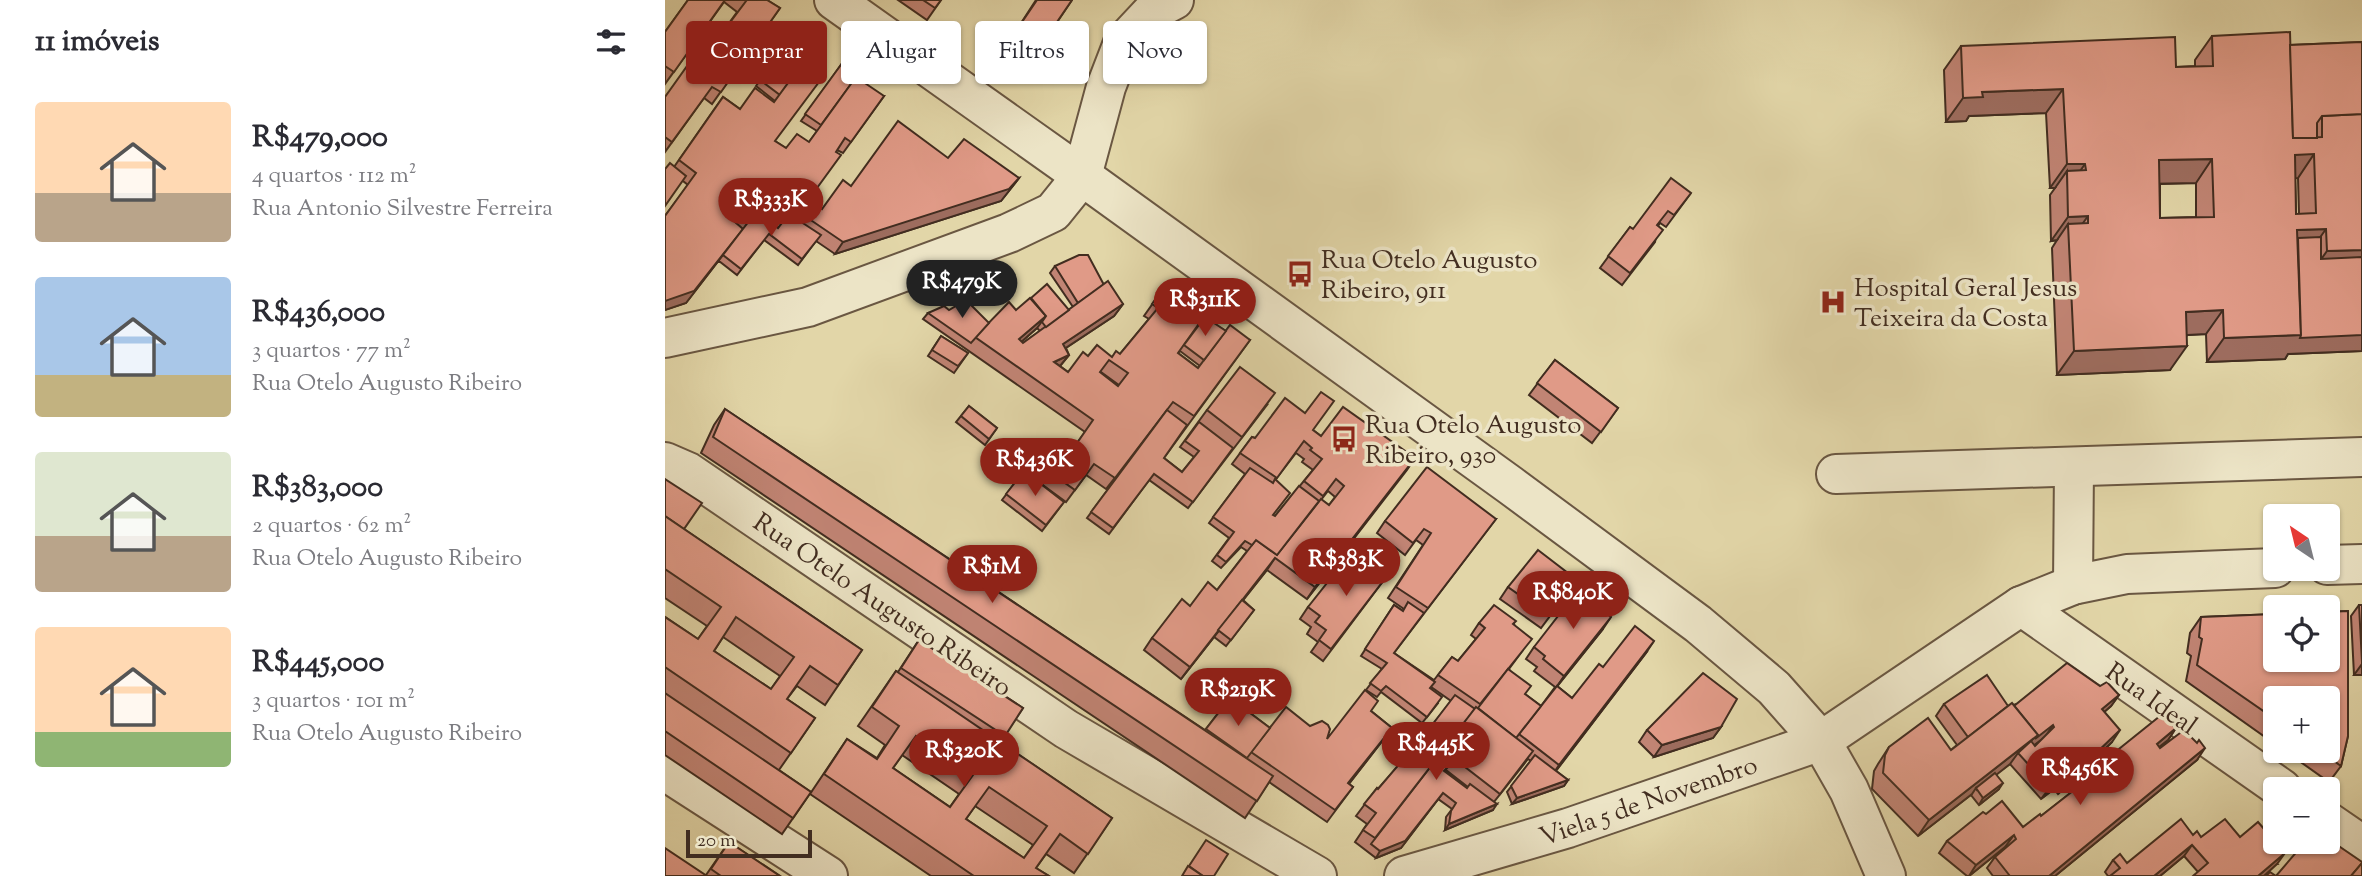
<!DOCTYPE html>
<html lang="pt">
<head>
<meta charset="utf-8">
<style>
	body { margin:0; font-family:"Sorts Mill Goudy",serif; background:#f2f2f3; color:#2b2b33; height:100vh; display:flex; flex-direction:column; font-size:26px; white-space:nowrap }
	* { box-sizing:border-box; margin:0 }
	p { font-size:23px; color:#7c7c81 }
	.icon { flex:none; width:38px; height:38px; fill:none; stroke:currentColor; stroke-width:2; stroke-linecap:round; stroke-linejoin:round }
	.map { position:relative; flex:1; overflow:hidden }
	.sheet { display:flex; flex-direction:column; background:#fff; width:665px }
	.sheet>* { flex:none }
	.hud { position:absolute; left:21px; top:21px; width:665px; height:63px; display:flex; gap:14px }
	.needle { width:46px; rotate:325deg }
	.buttons { position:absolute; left:1598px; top:504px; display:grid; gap:14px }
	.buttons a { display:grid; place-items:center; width:77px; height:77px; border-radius:7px; background:#fff; box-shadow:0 2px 5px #0004; font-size:35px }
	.scale { position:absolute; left:21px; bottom:18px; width:126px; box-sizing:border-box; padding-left:7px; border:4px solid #422d20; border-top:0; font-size:19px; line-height:24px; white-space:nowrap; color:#422d20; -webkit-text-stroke:5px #ece4c6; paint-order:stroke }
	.price { position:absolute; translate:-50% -60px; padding:0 16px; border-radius:24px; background:#8f2418; color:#fff; font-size:23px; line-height:46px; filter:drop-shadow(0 2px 4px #0008) }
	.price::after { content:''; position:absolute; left:50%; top:42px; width:21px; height:16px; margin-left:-10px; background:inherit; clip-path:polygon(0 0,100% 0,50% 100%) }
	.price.selected { background:#222; color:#fff }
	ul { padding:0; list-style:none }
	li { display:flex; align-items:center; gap:21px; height:175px; padding:0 35px }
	li span { display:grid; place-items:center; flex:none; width:196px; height:140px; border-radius:7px; color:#555 }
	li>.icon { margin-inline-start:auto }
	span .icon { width:84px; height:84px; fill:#fffc; stroke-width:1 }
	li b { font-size:30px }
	h2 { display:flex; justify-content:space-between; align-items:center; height:84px; padding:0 35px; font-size:30px }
	.pill { padding:0 24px; border-radius:7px; background:#fff; box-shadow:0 2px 5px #0004; font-size:24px; line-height:63px }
	.pill.selected { background:#8f2418; color:#fff }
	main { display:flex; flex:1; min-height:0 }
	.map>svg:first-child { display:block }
</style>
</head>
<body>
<main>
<section class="sheet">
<h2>11 imóveis<svg class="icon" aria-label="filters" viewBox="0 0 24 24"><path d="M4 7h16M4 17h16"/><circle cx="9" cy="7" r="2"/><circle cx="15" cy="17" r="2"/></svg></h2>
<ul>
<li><span style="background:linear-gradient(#ffd9b3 65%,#b9a48a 0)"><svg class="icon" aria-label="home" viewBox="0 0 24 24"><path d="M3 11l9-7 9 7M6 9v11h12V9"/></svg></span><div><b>R$479,000</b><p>4 quartos · 112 m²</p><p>Rua Antonio Silvestre Ferreira</p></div></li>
<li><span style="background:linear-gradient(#a9c7e8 70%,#c2b280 0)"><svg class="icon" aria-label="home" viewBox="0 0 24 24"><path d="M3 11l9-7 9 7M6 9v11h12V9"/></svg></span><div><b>R$436,000</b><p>3 quartos · 77 m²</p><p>Rua Otelo Augusto Ribeiro</p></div></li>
<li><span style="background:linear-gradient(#dfe7d0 60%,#b9a48a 0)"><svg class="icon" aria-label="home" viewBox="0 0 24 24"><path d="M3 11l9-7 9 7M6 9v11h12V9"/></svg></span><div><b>R$383,000</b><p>2 quartos · 62 m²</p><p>Rua Otelo Augusto Ribeiro</p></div></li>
<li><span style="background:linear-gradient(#ffd9b3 75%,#8fb573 0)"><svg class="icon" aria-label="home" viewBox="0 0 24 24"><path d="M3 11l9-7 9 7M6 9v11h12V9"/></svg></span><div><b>R$445,000</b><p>3 quartos · 101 m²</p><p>Rua Otelo Augusto Ribeiro</p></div></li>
</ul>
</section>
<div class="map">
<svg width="1697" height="876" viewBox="0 0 1697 876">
	<rect width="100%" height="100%" fill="#e2d6a8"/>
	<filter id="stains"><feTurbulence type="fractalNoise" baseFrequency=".00286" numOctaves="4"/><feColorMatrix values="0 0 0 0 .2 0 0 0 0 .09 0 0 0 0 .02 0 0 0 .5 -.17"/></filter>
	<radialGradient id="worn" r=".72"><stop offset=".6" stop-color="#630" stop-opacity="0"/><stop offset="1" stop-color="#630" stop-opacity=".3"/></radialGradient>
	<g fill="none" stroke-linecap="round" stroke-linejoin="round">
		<!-- minor casing -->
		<g stroke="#6a5742" stroke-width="42">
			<g id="minor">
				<path d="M169,0L417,176L845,485L1033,624L1109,688L1156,741L1184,790L1221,876"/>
				<path d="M0,338L143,307L344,233L388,212L417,176L441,87L458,43L488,11L509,0"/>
				<path d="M0,462L23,472L401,729L652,876"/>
				<path d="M1171,474L1697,457"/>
				<path d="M1662,565L1697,564"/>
				<path d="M1408,585L1409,467"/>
				<path d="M1356,606L1617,789"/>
				<path d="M0,771L163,876"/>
				<path d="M1662,821L1697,845"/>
				<path d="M739,876L903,828L1156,741L1356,606L1408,585L1462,574L1610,568"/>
			</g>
		</g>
		<!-- minor -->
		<use href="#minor" stroke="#ece4c6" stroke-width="38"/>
	</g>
	<!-- wall -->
	<g fill="#c18474" stroke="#422d20" stroke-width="2" fill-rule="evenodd">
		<path d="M23,0H102L115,8L47,104L39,98L0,152V97L54,37L72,12L59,2L0,84V32Z"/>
		<path d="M233,0H276L262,20Z"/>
		<path d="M371,0H407L369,56L345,40Z"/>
		<path d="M132,29L130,74L110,141L121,148L144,142L152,131L136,121L178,62L176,97L219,96L178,153L172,150L144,200L157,209L186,186L283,158L354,178L336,201L170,254L151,241L133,265L99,240L72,275L54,261V260L21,303L0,310V216L23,185L18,181L9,167L58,97L75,109L109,102L110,101L91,86ZM97,205L120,220L113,228L92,212Z"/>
		<path d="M1547,36L1625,45L1697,42V351L1623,354L1620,359L1542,362L1541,334L1522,335L1505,370L1392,375L1387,248L1392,240L1386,241L1385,195L1390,188H1385L1381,113L1304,116L1301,121L1281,122L1279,70L1296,46L1511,67L1530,66V60ZM1630,178H1633L1634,214H1631ZM1531,183V217L1495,218V184Z"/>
		<path d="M1026,193L1001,227L995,223L993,226L990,242L957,285L935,268L965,227L968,229Z"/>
		<path d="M390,266L439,285L458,304L449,316L401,348L404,355L395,366L403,372L423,356L447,357L455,354L484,319L479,316L503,282L539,318L561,331L585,340L499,458L517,472L529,457L515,447L542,410L602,405L523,508L484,480L444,534L422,518L484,434L441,489L421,475L401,502L371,480L395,446L405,453L420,432L258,319L263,313L284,310L324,323L351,310H404L408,307L385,273ZM372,328L375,331L358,343L356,342ZM515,351L535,366L533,368L513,353ZM436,372L454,385L453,386L435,373Z"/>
		<path d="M276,336L303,353L289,373L263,356Z"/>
		<path d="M890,360L953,408L927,443L864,395Z"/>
		<path d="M304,406L332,428L320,445L291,422Z"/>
		<path d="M60,409L540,730L565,698L605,728L662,739L706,711L727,728L684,784L688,787L662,822L604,782L580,818L36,453L49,425Z"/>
		<path d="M648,430L656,436L750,458L642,599L602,570L578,600L589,610L561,646L549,637L516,679L479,650L487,638L525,606L552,590L582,551L576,547L556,568L547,561L564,538L544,523L580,474L567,464L587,437L590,438ZM631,453L639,459L637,462L648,470L610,516L608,515L611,479ZM663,491L670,497L664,505L656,500Z"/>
		<path d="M359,471L399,502L377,531L337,500Z"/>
		<path d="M0,479L19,529L197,650L160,705L132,686L122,699L150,718L114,770L146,792L117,834L0,755V617L33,639L42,626L0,598ZM58,637L115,676L106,689L49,651Z"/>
		<path d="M831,519L729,653L769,680L787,657L793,661L811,639L806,635L814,623L849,624L858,650L844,669L860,694L876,706L890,687L869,671L872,667L861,659L869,647L931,606L938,629L892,686L907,698L938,667L981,653L891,771L903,780L899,786L847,804L842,792L866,761L863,759L829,802L828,810L780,830L781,817L787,809L773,799L736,848L711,858L690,842L702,824L691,816L712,788L713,789L754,742L786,701L766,687V688L773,703L757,723L716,692L712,697L701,690L717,669L696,656L729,605L738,611L739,609L723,598L758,545L751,540L740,555L712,533L720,521ZM781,770L803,787L802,788L780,771Z"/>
		<path d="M725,572L658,661L646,652L653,642L642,634L646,627L635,619L643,607L678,579Z"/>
		<path d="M912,580L876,628L835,599L843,587Z"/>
		<path d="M1694,605H1697V675H1689L1686,616Z"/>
		<path d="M1683,611V736L1676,766L1664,782L1620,751H1662V698H1610V744L1521,681L1526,656L1522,653L1525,633L1536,617L1610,614V660H1662V612Z"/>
		<path d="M254,640L358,708L335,742L447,818L409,873L381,854L371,868L384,876H266L145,794L182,739L212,758L220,745L193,726L231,671L233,672ZM237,755L294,794L285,807L228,768ZM310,806L368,845L359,858L301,819Z"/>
		<path d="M1435,686L1454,695L1446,706L1439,712L1447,742L1393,794L1389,789L1376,799L1345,764L1331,774L1334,789L1314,805L1306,795L1307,794L1253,836L1207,789L1209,771L1213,764L1224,747L1286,750L1292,745L1271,716L1279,704L1343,706Z"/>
		<path d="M1056,727L1048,738L989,757L974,742L982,730Z"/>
		<path d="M1511,728L1503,740L1494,747L1495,748L1532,760L1390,876H1328L1322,868L1330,857L1341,848L1340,847L1304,876H1302L1274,853L1282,841L1321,814L1358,827L1376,816L1417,784L1424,773Z"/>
		<path d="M1528,835L1536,837H1575L1612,864L1533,872L1519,856L1495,876H1443L1440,872L1448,860L1462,863Z"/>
		<path d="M64,842L115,876H0L41,875Z"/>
	</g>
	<!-- shaded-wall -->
	<g fill="#9d6c5e" stroke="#422d20" stroke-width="2">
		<path d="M1398,89L1381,113L1304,116L1301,121L1281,122L1298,98L1317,92Z"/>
		<path d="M1623,146L1649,154L1633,178L1613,179Z"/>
		<path d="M1547,159L1531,183L1477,184L1494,160Z"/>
		<path d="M1402,164H1420L1403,188L1402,171L1390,188H1385Z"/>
		<path d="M354,178L336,201L170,254L178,242Z"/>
		<path d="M1423,216L1406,240L1403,224L1392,240L1386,241L1403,217Z"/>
		<path d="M78,229L21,303L0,310V301Z"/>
		<path d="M1661,229L1644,253L1628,254L1632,230Z"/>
		<path d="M1697,250V273L1645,275L1662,251Z"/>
		<path d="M458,304L449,316L390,355L398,344Z"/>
		<path d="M1558,310L1541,334L1504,336L1521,312Z"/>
		<path d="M381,316L372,328L346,351L354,339Z"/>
		<path d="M1636,335H1697V351L1623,354L1620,359L1542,362L1559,338Z"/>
		<path d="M1522,346L1505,370L1392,375L1409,351Z"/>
		<path d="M404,355L395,366L389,362Z"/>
		<path d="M750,458L742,470L642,599L650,587Z"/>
		<path d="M610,558L602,570L516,679L525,667Z"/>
		<path d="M946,617L938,629L891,688L899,676Z"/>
		<path d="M989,641L981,653L886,777L894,765Z"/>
		<path d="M1697,664V675H1689Z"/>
		<path d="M1454,695L1446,706L1429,721L1437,709Z"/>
		<path d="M1388,725L1380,737L1356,755L1353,753L1345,764L1312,790L1311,788L1307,794L1253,836L1264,820L1373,735Z"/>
		<path d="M1056,727L1048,738L989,757L997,745Z"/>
		<path d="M727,728L719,739L675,795L683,783Z"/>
		<path d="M1511,728L1503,740L1484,755L1492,744Z"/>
		<path d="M1455,730L1447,742L1393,794L1401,782Z"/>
		<path d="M1540,748L1532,760L1390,876H1384Z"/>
		<path d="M1397,777L1389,789L1376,799L1385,788Z"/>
		<path d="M903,780L899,786L847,804L852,798Z"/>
		<path d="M1338,783L1334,789L1314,805L1318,798Z"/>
		<path d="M778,793L736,848L711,858L715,851Z"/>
		<path d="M832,804L828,810L780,830L784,824Z"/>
		<path d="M1349,835L1340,847L1304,876L1311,865Z"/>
		<path d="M1527,845L1519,856L1495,876H1489Z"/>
		<path d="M1620,853L1612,864L1599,876H1593Z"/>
	</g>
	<!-- building -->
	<g fill="#e09a87" stroke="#422d20" stroke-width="2" fill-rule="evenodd">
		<path d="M23,0H60L9,72L0,66V32Z"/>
		<path d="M80,0H102L115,8L56,92L47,87L7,142L0,137V97L47,31L54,37L81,1Z"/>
		<path d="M258,0H276L270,8Z"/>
		<path d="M372,0H407L377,44L353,28Z"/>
		<path d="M132,29L152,43L115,95L95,80Z"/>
		<path d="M1625,32L1628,138L1657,137V116L1697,114V250L1662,251L1661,229L1632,230L1636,335L1559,338L1558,310L1521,312L1522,346L1409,351L1403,224L1423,223V216L1403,217L1402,171L1421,170L1420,164H1402L1398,89L1317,92L1318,97L1298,98L1296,46L1510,37L1511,67L1548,66L1547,36ZM1649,154L1651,213L1631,214L1630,155ZM1547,159L1549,217L1495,218L1494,160Z"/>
		<path d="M1697,42V114L1657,116L1652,123V138H1628L1625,45Z"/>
		<path d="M178,62L194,73L156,125L140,114Z"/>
		<path d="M134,68L154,82L110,141L121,148L132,134L144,142L191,77L219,96L186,142L180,138L171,152L176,155L144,199L157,209L178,180L186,186L233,121L283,158L299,139L354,178L344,189L178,242L106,193L85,220L70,208L63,216L78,229L29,291L0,301V216L31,173L14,160L58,97L75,109L90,88L109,102Z"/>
		<path d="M5,163L21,176L0,206V169Z"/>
		<path d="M1006,178L1026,193L1009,215L1003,211L992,225L998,230L965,273L943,256L965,227L968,229Z"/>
		<path d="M91,212L113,228L124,214L156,235L137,259L104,234L76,269L58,255Z"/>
		<path d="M1656,237V259L1697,257V335L1635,338L1636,335L1633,238Z"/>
		<path d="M414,255H423L439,285L413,303L390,266Z"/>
		<path d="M443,281L458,304L398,344L404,355L389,362L403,372L418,352L423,356L432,345L447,357L451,351L455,354L493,308L487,304L503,282L543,311L513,353L533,368L565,325L585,340L529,416L508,402L450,478L429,464L410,490L379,468L395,446L405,453L428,420L310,337L344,302L351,310L365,298L381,316L354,339L358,343ZM444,360L463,373L453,386L435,372Z"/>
		<path d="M382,284L404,310L381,327L377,322L381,316L366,298Z"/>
		<path d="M301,300L324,323L306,343L263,313L279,306L284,310Z"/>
		<path d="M540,317L561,331L539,360L519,345Z"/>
		<path d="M276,336L303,353L293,366L267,350Z"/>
		<path d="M890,360L953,408L936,432L872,383Z"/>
		<path d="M575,367L610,393L577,437L542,410Z"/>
		<path d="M656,392L669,401L648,430L656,436L678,407L750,458L650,587L610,558L525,667L487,638L517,599L525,606L543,582L552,590L591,540L612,555L656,499L664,505L679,486L671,479L658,496L639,481L657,459L645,450L647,448L639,441L612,478L575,453L587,437L590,438L620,398L640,413Z"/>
		<path d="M304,406L332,428L324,439L296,416Z"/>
		<path d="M60,409L608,776L592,801L48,437Z"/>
		<path d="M502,410L522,425L499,458L517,472L534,451L520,441L534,422L568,448L528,502L489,474L448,528L426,512Z"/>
		<path d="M762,467L831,519L763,608L731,587L766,533L759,529L748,543L720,521Z"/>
		<path d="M585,468L608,483L610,479L625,493L608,515L610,516L634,486L654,501L612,555L591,540L587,545L580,541L561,562L552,555L569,532L548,517Z"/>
		<path d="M359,471L399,502L381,525L341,494Z"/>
		<path d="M0,479L37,503L19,529L0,516Z"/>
		<path d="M0,516L197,650L173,685L145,666L122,699L150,718L126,753L0,667V617L33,639L56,607L0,569ZM71,617L129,657L106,689L49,651Z"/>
		<path d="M873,550L912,580L884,616L843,587Z"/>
		<path d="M697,554L725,572L666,649L654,640L661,630L650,622L655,616L643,607L670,573L678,579Z"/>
		<path d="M918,584L936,598L931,606L946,617L899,676L878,659L880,656L869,647Z"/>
		<path d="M577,600L589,610L566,640L553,630Z"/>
		<path d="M743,602L759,613L729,653L770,682L765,688L777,697L762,717L721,686L716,691L705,683L722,663L700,649L729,605L738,611Z"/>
		<path d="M829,605L851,621L848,624L867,639L815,704L773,675L787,657L793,661L820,628L814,623Z"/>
		<path d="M1694,605H1697V662Z"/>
		<path d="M1683,611V736L1676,766L1655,751H1662V698H1610V719L1532,665L1537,639L1534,637L1536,617L1610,614V660H1662V612Z"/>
		<path d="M970,626L989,641L894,765L854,734L892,686L907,698L934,664L938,667Z"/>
		<path d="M254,640L358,708L340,736L236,668Z"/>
		<path d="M1402,663L1435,686L1442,682L1454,695L1437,709L1455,730L1401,782L1397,777L1385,788L1353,753L1366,741L1370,746L1389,727L1388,725L1370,739L1373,735L1349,706Z"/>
		<path d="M843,669L866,686L860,694L876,706L851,738L813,708Z"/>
		<path d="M231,671L447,818L423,854L395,834L371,868L384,876H309L159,774L182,739L212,759L234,726L207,707ZM251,736L308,775L285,807L228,768ZM324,787L382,826L359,858L301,819Z"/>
		<path d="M1038,673L1072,699L1056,727L997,745L982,730Z"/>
		<path d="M1322,675L1343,706L1303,737L1279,704Z"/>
		<path d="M700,690L713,701L706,711L727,728L683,783L688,787L670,810L586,752L621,707L645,726L657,721L663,725L665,729L662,739Z"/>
		<path d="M0,693L146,792L128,818L0,731Z"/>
		<path d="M790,695L810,709L775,755L786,764L779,771L802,788L805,784L832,804L784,824L786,811L791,803L778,793L740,841L715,851L706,844L773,757L754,742Z"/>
		<path d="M565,698L605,728L582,758L541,729Z"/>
		<path d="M1347,703L1373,735L1264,820L1218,773L1220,755L1224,747L1263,718L1286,750Z"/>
		<path d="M811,707L868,751L835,794L778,750Z"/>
		<path d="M1495,716L1511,728L1492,744L1495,748L1519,730L1532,743L1534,740L1540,748L1384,876H1345L1330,857L1351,839L1349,835L1311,865L1282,841L1318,812L1321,814L1337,801L1358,827L1375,814L1376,816L1427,776L1424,773Z"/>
		<path d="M754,741L773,757L710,838L698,830L711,813L699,804L712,788L713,789Z"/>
		<path d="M870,755L903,780L852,798L846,786Z"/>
		<path d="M1330,773L1338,783L1318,798L1311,788Z"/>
		<path d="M1516,819L1528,835L1532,831L1536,837L1560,819L1575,837L1593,822L1620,853L1593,876H1528L1543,863L1527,845L1489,876H1445L1455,868L1448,860L1455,854L1462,863Z"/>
		<path d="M1662,838L1697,862V863L1686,876H1601L1605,872L1611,876L1640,842H1662Z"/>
		<path d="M541,840L563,854L549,876H538L524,866Z"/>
		<path d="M64,842L115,876H56L46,869Z"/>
		<path d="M0,848L42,876H0Z"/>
		<path d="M1697,863V876H1686Z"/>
		<path d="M523,866L538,876H517Z"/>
	</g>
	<!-- icons -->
	<defs>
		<g id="bus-bare" transform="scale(2.1)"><path d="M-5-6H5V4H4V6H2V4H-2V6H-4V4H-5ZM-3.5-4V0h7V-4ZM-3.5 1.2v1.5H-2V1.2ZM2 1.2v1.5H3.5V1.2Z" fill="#8f2418" stroke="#ece4c6" stroke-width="2.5" paint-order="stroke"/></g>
		<g id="hospital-bare" transform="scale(2.1)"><path d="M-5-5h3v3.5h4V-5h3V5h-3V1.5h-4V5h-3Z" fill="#8f2418" stroke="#ece4c6" stroke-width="2.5" paint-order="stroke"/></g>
	</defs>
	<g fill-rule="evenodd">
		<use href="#bus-bare" x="635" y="274"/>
		<use href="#hospital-bare" x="1168" y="302"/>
		<use href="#bus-bare" x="679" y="439"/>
	</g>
	<g text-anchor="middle" stroke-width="7" stroke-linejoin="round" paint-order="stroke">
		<!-- poi labels -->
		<g font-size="26" fill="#422d20" stroke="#ece4c6" text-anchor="start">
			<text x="656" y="268">Rua Otelo Augusto<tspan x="656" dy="30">Ribeiro, 911</tspan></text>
			<text x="1189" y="296">Hospital Geral Jesus<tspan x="1189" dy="30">Teixeira da Costa</tspan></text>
			<text x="700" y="433">Rua Otelo Augusto<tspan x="700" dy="30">Ribeiro, 930</tspan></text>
		</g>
		<!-- street labels -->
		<g font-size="26" fill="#422d20" stroke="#ece4c6">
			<text transform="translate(218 604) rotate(34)" y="9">Rua Otelo Augusto Ribeiro</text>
			<text transform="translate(1487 698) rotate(35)" y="9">Rua Ideal</text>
			<text transform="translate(983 800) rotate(-19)" y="9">Viela 5 de Novembro</text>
		</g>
	</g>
	<rect width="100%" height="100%" filter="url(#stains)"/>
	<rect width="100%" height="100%" fill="url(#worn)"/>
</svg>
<div class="buttons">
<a><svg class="needle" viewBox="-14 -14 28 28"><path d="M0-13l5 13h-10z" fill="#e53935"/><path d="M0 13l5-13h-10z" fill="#7c7c81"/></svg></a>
<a><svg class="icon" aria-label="locate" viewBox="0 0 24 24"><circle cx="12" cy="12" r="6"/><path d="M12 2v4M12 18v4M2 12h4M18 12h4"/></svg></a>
<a>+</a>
<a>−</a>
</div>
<div class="scale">20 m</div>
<b class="price" style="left:106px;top:238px">R$333K</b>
<b class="price selected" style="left:297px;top:320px">R$479K</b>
<b class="price" style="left:540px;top:338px">R$311K</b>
<b class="price" style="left:370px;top:498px">R$436K</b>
<b class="price" style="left:681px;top:598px">R$383K</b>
<b class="price" style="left:327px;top:605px">R$1M</b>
<b class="price" style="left:908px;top:631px">R$840K</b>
<b class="price" style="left:573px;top:728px">R$219K</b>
<b class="price" style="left:771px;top:782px">R$445K</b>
<b class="price" style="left:299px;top:789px">R$320K</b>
<b class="price" style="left:1415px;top:807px">R$456K</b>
<div class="hud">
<a class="pill selected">Comprar</a>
<a class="pill">Alugar</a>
<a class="pill">Filtros</a>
<a class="pill">Novo</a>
</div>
</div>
</main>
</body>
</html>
